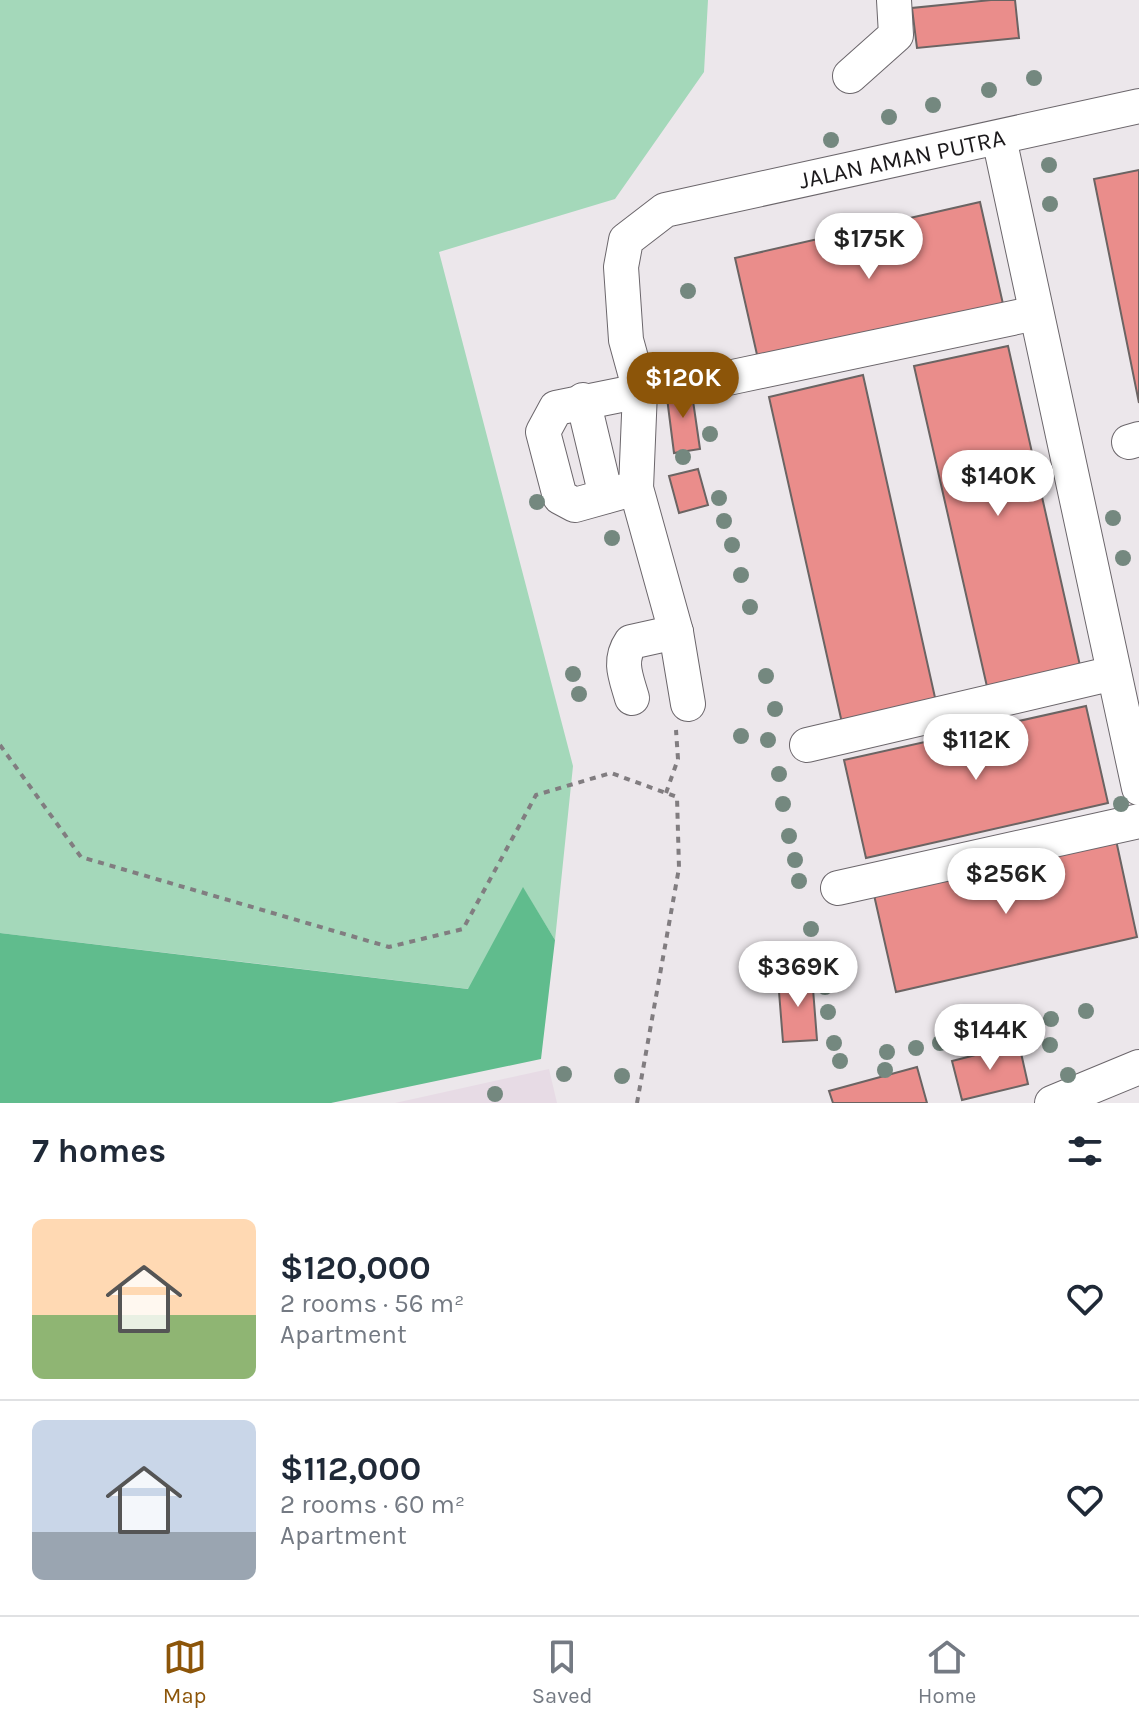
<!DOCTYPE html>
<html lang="en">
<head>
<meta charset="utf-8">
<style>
	body { margin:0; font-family:Karla,sans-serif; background:#f6f6f7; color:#1f2937; height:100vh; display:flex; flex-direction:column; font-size:30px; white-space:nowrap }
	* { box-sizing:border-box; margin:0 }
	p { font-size:26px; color:#747a83 }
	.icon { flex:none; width:44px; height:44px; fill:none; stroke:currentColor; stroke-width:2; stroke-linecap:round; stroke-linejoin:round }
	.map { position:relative; height:1103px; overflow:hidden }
	.side { display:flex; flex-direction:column; background:#fff; flex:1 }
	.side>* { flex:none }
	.price { position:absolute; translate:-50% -68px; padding:0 18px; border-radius:28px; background:#fff; color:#222; font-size:26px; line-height:52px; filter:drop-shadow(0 2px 4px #0008) }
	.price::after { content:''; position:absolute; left:50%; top:48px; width:24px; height:18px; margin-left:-12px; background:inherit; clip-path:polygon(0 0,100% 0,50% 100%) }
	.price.on { background:#8c5509; color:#fff }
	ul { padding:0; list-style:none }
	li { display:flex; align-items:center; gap:24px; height:200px; padding:0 32px }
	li+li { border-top:2px solid #e0e1e3 }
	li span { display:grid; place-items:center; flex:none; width:224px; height:160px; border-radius:12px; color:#555 }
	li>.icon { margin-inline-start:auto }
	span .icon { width:96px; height:96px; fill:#fffc; stroke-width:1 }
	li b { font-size:34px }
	h2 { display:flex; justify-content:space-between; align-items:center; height:96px; padding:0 32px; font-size:34px }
	.tabs { display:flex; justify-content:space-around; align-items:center; height:112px; border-top:2px solid #e0e1e3; background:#fff; font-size:22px; color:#747a83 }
	.tabs a { display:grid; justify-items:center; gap:4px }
	.tabs .on { color:#8c5509 }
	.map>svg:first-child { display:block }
</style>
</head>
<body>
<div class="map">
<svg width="1139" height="1103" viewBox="0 0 1139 1103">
	<rect width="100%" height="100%" fill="#ece7eb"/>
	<!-- built -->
	<path fill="#e7dbe5" d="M549,1069L557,1103H395Z"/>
	<!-- green -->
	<path fill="#a4d8ba" d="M0,0H708L704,72L615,199L439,252L573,766L555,940L523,888L469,989L0,933Z"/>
	<!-- forest -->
	<path fill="#60bc8d" d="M523,887L555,940L541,1059L331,1103H0V933L468,989Z"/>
	<!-- building -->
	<g fill="#ea8d8b" stroke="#6b6463" stroke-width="2">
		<path d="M991,0H1015L1019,38L917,48L912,8Z"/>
		<path d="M1139,170V403L1094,179Z"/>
		<path d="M980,202L1003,304L758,359L735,258Z"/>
		<path d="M1008,346L1081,670L988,691L914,366Z"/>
		<path d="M863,375L936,702L842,723L769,397Z"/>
		<path d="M691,387L700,449L674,453L666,390Z"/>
		<path d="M698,469L708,505L679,513L669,476Z"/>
		<path d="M1086,706L1108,803L866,858L844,760Z"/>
		<path d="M1116,840L1137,937L896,992L874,895Z"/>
		<path d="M812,976L817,1040L783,1042L778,979Z"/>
		<path d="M1019,1044L1028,1084L962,1100L952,1061Z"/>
		<path d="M917,1067L927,1103H833L829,1091Z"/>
	</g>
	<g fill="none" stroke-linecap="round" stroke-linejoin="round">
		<!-- minor casing -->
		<g stroke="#6b666b" stroke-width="36">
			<g id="minor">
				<path d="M850,76L896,35L894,0"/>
				<path d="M999,138L1139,788"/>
				<path d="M728,378L1036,313"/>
				<path d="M583,400L606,496"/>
				<path d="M1129,442L1139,439"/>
				<path d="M636,488L575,505L560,497L543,432L556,408L640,391"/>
				<path d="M632,698C626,677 618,661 631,642L676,632"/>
				<path d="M688,704L676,632L636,488L640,391L626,340L621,267L626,240L665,210L1139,106"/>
				<path d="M807,745L1114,673"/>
				<path d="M838,888L1139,821"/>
				<path d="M1052,1103L1139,1067"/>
			</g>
		</g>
		<!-- path -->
		<g stroke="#817d80" stroke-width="4" stroke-dasharray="6 6" stroke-linecap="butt">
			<path d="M0,745L81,857L389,947L463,929L536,795L611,773L677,797L679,868L637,1103"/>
			<path d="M666,793L678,759L676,730"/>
		</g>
		<!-- minor -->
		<use href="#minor" stroke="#fff" stroke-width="34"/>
	</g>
	<!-- trees -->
	<g fill="#74887f">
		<circle cx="1034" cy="78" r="8"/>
		<circle cx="989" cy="90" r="8"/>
		<circle cx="933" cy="105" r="8"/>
		<circle cx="889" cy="117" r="8"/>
		<circle cx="831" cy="140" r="8"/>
		<circle cx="1049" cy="165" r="8"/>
		<circle cx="1050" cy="204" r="8"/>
		<circle cx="688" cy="291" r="8"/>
		<circle cx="695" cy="360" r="8"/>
		<circle cx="710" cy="434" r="8"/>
		<circle cx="683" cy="457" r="8"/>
		<circle cx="719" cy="498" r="8"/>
		<circle cx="537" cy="502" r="8"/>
		<circle cx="1113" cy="518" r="8"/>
		<circle cx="724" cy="521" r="8"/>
		<circle cx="612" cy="538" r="8"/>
		<circle cx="732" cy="545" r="8"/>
		<circle cx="1123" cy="558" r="8"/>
		<circle cx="741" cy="575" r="8"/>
		<circle cx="750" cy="607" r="8"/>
		<circle cx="573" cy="674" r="8"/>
		<circle cx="766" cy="676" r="8"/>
		<circle cx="579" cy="694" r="8"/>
		<circle cx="775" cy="709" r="8"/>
		<circle cx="741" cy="736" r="8"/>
		<circle cx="768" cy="740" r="8"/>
		<circle cx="779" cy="774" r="8"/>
		<circle cx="783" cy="804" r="8"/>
		<circle cx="1121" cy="804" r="8"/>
		<circle cx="789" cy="836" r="8"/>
		<circle cx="795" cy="860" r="8"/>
		<circle cx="799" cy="881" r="8"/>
		<circle cx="811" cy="929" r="8"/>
		<circle cx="818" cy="953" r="8"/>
		<circle cx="825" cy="987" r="8"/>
		<circle cx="1086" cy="1011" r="8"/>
		<circle cx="828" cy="1012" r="8"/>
		<circle cx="1051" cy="1019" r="8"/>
		<circle cx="1031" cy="1027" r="8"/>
		<circle cx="1008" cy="1031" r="8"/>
		<circle cx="984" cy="1038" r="8"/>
		<circle cx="962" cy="1040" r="8"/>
		<circle cx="834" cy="1043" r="8"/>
		<circle cx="940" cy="1043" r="8"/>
		<circle cx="1050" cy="1045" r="8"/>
		<circle cx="916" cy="1048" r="8"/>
		<circle cx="887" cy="1052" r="8"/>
		<circle cx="840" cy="1061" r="8"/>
		<circle cx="885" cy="1070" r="8"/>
		<circle cx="564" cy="1074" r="8"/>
		<circle cx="1068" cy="1075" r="8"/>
		<circle cx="622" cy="1076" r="8"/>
		<circle cx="495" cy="1094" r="8"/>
	</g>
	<g text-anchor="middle" stroke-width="6" stroke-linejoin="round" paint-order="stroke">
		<!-- street labels -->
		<g font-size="24" fill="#1c1a1c" stroke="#fff">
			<text transform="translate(902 159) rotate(-12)" y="8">JALAN AMAN PUTRA</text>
		</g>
	</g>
</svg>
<b class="price" style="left:869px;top:281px">$175K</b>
<b class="price on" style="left:683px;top:420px">$120K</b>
<b class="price" style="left:998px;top:518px">$140K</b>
<b class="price" style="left:976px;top:782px">$112K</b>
<b class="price" style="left:1006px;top:916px">$256K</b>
<b class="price" style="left:798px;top:1009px">$369K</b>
<b class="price" style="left:990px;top:1072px">$144K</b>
</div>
<section class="side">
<h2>7 homes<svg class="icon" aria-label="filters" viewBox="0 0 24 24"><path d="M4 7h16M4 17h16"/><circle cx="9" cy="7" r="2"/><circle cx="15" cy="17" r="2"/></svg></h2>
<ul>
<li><span style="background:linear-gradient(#ffd9b3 60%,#8fb573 0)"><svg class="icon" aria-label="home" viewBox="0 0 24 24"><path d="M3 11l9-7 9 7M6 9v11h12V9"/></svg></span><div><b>$120,000</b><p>2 rooms · 56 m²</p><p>Apartment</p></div><svg class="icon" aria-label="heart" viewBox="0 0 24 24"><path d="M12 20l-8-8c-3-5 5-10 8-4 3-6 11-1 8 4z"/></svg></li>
<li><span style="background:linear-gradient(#c9d6e8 70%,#9aa5b1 0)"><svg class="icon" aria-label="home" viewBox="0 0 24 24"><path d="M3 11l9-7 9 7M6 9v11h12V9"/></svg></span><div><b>$112,000</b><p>2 rooms · 60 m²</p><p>Apartment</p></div><svg class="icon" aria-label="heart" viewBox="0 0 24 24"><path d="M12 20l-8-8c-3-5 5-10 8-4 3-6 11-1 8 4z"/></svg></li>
</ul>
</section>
<nav class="tabs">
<a class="on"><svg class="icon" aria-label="map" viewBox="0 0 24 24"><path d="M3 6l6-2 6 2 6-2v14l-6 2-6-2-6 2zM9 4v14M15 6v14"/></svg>Map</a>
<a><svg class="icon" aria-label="saved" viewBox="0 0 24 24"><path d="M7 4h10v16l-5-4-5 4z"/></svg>Saved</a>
<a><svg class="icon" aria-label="home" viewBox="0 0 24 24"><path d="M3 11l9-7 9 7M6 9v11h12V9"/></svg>Home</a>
</nav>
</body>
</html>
